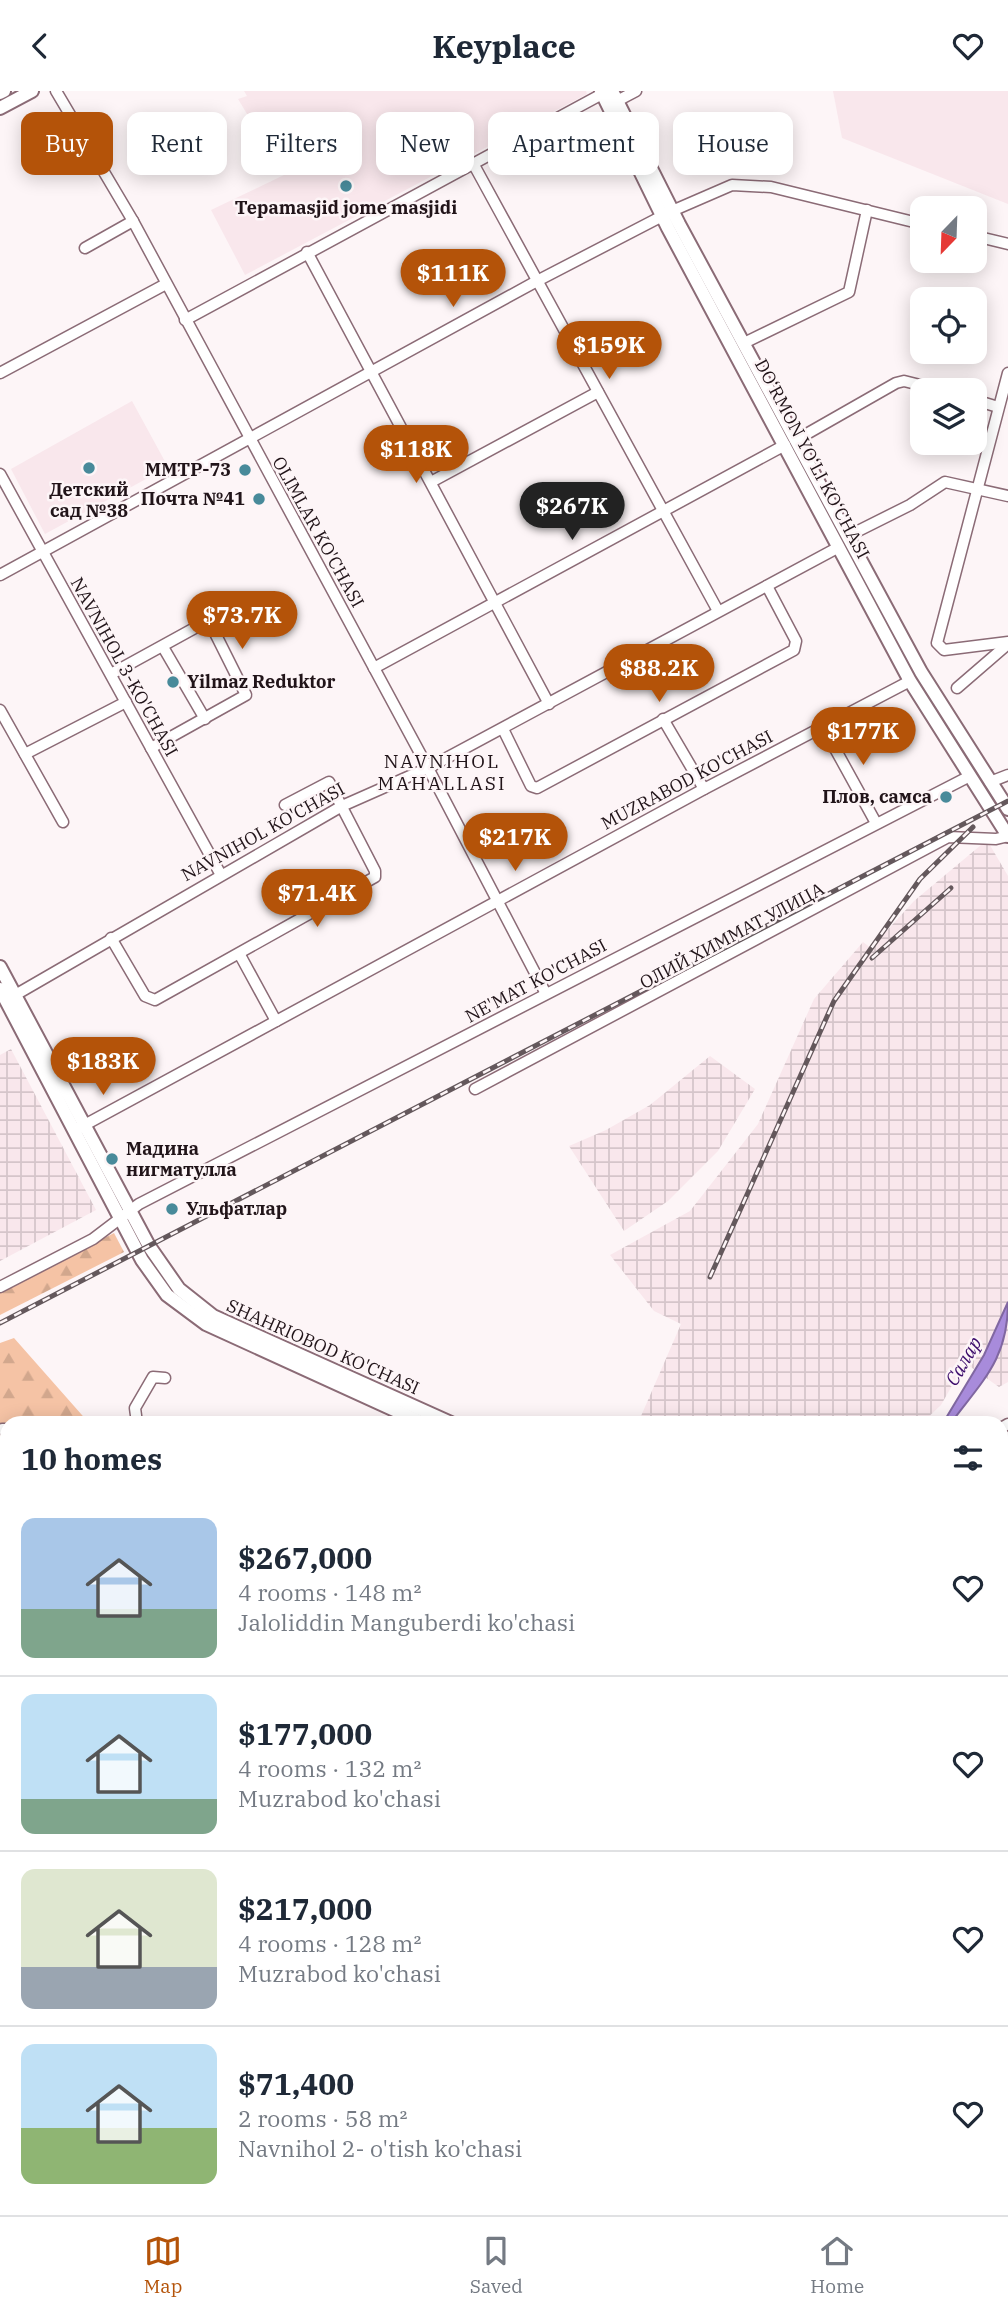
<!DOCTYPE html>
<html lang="en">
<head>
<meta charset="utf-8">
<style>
	body { margin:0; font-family:"IBM Plex Serif",serif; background:#f6f6f7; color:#1f2937; height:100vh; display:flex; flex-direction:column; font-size:26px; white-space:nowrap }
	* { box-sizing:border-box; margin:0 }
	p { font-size:23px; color:#747a83 }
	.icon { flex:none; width:38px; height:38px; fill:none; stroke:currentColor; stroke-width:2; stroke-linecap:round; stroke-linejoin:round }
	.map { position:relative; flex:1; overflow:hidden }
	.drawer { position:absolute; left:0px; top:1325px; width:1008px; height:800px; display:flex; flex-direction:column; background:#fff; border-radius:21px 21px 0 0; box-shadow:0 4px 18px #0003 }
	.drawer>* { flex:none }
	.banner { position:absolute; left:21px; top:21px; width:966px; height:63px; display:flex; gap:14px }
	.needle { width:46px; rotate:203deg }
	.tools { position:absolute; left:910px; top:105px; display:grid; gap:14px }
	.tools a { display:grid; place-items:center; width:77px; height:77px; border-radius:14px; background:#fff; box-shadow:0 4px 18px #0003; font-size:35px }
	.price { position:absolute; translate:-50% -60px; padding:0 16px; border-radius:24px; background:#b45309; color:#fff; font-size:23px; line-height:46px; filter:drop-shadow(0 2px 4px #0008) }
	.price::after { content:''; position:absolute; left:50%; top:42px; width:21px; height:16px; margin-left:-10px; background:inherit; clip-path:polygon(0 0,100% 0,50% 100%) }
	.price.active { background:#222; color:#fff }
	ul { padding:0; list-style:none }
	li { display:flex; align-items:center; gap:21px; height:175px; padding:0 21px }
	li+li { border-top:2px solid #e0e1e3 }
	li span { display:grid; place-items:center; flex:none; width:196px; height:140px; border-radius:14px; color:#555 }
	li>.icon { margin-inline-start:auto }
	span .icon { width:84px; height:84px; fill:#fffc; stroke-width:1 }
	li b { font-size:30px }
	h2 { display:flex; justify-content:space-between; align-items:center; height:84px; padding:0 21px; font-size:30px }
	.tag { padding:0 24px; border-radius:14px; background:#fff; box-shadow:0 4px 18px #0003; font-size:24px; line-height:63px }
	.tag.active { background:#b45309; color:#fff }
	header { display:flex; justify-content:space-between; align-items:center; height:91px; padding:0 21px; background:#fff; font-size:32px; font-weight:700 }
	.menu { display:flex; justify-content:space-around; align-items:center; height:98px; border-top:2px solid #e0e1e3; background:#fff; font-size:19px; color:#747a83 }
	.menu a { display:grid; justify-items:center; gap:4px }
	.menu .active { color:#b45309 }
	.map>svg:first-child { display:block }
</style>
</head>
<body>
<header><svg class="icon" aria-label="back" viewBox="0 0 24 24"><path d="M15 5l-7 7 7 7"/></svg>Keyplace<svg class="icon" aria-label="heart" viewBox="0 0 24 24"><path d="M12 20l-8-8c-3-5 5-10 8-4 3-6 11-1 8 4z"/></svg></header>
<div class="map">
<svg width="1008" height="2124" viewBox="0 0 1008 2124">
	<defs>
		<pattern id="industrial-grid" width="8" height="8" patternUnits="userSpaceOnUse" patternTransform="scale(1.75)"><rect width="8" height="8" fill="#f9e7ec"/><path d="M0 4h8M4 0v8" fill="none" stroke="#d5c5ca"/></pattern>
		<pattern id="grass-dots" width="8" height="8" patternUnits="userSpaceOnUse" patternTransform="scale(1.75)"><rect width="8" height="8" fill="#f5c3a5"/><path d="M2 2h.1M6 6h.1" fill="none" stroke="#d2a78d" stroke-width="1.8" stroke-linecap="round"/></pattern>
		<pattern id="forest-firs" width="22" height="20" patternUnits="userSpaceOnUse" patternTransform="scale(1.75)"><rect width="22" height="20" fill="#f5c3a5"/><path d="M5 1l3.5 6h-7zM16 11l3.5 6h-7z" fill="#d2a78d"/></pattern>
	</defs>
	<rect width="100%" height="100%" fill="#fdf5f7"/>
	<!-- built -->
	<g fill="#f9e7ec">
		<path d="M244,0H586L587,3L245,184L211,119L284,84L238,8L247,5Z"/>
		<path d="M833,0H1008V113L842,47Z"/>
		<path d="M132,310L168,376L45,443L11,378Z"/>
		<path d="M0,1349H7V1478L0,1479Z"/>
		<path d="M7,1614V1783L0,1768V1617Z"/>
	</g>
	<!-- industrial -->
	<g fill="url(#industrial-grid)">
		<path d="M987,749L1008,785V1291L999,1296L965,1272L941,1314L922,1332H638L681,1233L654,1220L610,1164L690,1120L758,1033L814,908L863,851L871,857L914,810Z"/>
		<path d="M11,958L96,1119L0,1170V964Z"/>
		<path d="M710,965L755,998L718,1060L668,1110L624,1140L569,1055L606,1039L650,1014Z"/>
	</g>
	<!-- grass -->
	<path fill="url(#grass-dots)" d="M1001,2089H1008V2124H861L875,2118H1001Z"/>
	<!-- forest -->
	<g fill="url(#forest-firs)">
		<path d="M114,1142L124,1161L0,1224V1201Z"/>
		<path d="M14,1247L89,1332H7V1348L0,1349V1252Z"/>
	</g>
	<!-- water -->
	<path fill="#a88bdb" stroke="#8067a1" stroke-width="2" d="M1008,1211C1008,1268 983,1289 951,1332H943L984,1264Z"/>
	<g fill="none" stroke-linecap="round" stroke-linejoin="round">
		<!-- minor casing -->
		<g stroke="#8b6b76" stroke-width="13">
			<g id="minor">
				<path d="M56,0L133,130L428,677L545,901"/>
				<path d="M617,10L636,0"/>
				<path d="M474,74L718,520"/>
				<path d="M975,145L1008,153"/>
				<path d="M85,157L133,130"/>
				<path d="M307,161L549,613"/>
				<path d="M185,229L602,3"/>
				<path d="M744,252L849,201L867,119"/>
				<path d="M0,282L166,193"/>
				<path d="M1008,282L937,552L944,559L1008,551"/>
				<path d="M975,309L998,316"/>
				<path d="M796,349L896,292L904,290L940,299"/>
				<path d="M0,383L221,784"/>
				<path d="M431,391L598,301"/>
				<path d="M848,445L910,414L945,391L1008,405"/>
				<path d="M0,484L537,190L672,120L732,94L771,96L922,133"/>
				<path d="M163,556L205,628"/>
				<path d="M374,577L785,354"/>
				<path d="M111,583L202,533L212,536L246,604L151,657"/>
				<path d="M957,597L1008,553"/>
				<path d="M0,619L63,731"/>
				<path d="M663,628L704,698"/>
				<path d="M822,634L876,732"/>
				<path d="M503,638L531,695L537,697L794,559L796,550L767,495"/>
				<path d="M25,663L126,611"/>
				<path d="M990,691L1008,684"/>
				<path d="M111,847L145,905L155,909L375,786V780L329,691L285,714"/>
				<path d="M240,864L276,930"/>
				<path d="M10,907L342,715L428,677L839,456"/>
				<path d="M475,998L948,746L996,748L1008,745"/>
				<path d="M79,1037L704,698L910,590"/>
				<path d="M0,1196L93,1148L139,1113L970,685"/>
				<path d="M137,1332L135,1317L153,1286L165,1287"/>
				<path d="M1001,1337L1008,1333"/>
				<path d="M2,1338H7"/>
				<path d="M1001,1454H1008"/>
				<path d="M1001,1584L1008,1585"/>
				<path d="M1001,1686L1008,1688"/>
				<path d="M1001,1885H1008"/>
				<path d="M0,1950L7,1947"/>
				<path d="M0,1992L7,1989"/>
				<path d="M1001,2027L1008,2026"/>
				<path d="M0,2082L7,2077"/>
				<path d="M150,2118L154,2124"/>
				<path d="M247,2118L251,2124"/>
				<path d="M341,2118L344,2124"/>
				<path d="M701,2118L702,2124"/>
				<path d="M789,2118L793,2121L820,2118"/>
				<path d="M0,2122L1,2124"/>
				<path d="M69,2124L80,2118"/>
				<path d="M351,2124L361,2118"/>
				<path d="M559,2124L573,2118"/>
			</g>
		</g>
		<!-- major casing -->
		<g stroke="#8b6b76" stroke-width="16">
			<g id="major">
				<path d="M601,0L668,137L910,590L1008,745"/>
				<path d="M612,0L679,133L921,581L1008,718"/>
				<path d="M0,2L4,0"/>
				<path d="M0,17L32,0"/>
				<path d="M0,876L149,1155L179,1198L213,1225L451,1332"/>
				<path d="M0,898L142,1169L167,1204L206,1233L423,1332"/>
				<path d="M1001,1540H1008"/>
				<path d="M1001,1554H1008"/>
				<path d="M0,1568L7,1565"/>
				<path d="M0,1583L7,1580"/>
			</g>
		</g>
		<!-- minor -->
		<use href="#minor" stroke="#fff" stroke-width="10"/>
		<!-- major -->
		<use href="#major" stroke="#fff" stroke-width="12"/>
		<!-- rail casing -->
		<g stroke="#64585c" stroke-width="5">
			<g id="rail">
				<path d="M872,867L951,797"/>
				<path d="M710,1186L834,910L920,788L973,736"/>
				<path d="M0,1232L1008,710"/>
			</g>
		</g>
		<!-- rail -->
		<use href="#rail" stroke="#fdf5f7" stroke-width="2.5" stroke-dasharray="8" stroke-linecap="butt"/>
	</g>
	<!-- markers -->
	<g fill="#488a9a" stroke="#fdf5f7" stroke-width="2.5">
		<circle cx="346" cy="95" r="7"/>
		<circle cx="89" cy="377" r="7"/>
		<circle cx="245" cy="379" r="7"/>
		<circle cx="259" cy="408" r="7"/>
		<circle cx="173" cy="591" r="7"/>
		<circle cx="946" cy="706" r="7"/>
		<circle cx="112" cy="1068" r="7"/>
		<circle cx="172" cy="1118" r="7"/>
	</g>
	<g text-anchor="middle" stroke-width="5" stroke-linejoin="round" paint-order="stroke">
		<!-- poi labels -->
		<g font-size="18" font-weight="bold" fill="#211419" stroke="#fdf5f7" text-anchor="end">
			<text x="346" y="123" text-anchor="middle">Tepamasjid jome masjidi</text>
			<text x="231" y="385">MMTP-73</text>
			<text x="89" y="405" text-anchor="middle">Детский<tspan x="89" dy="21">сад №38</tspan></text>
			<text x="245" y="414">Почта №41</text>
			<text x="187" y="597" text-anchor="start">Yilmaz Reduktor</text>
			<text x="932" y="712">Плов, самса</text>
			<text x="126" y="1064" text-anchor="start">Мадина<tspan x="126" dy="21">нигматулла</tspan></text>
			<text x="186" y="1124" text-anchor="start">Ульфатлар</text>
		</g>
		<!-- street labels -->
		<g font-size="18" fill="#211419" stroke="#fdf5f7">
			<text transform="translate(812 368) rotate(62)" y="6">DO‘RMON YO‘LI KO‘CHASI</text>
			<text transform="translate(318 441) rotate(61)" y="6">OLIMLAR KO'CHASI</text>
			<text transform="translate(124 576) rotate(61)" y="6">NAVNIHOL 3-KO'CHASI</text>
			<text transform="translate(687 689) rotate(-28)" y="6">MUZRABOD KO'CHASI</text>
			<text transform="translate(263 741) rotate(-29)" y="6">NAVNIHOL KO'CHASI</text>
			<text transform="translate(732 845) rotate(-28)" y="6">ОЛИЙ ХИММАТ УЛИЦА</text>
			<text transform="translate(536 890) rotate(-28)" y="6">NE'MAT KO'CHASI</text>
			<text transform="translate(323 1256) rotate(24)" y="6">SHAHRIOBOD KO'CHASI</text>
		</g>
		<!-- neighbourhood labels -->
		<g font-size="19" letter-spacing="2" fill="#211419" stroke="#fdf5f7">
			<text x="442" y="677">NAVNIHOL<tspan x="442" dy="22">MAHALLASI</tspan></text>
		</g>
		<!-- water labels -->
		<g font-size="19" font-style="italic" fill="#3d0d6c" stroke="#fdf5f7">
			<text transform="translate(963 1270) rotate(-60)" y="7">Салар</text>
		</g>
	</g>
</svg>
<div class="tools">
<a><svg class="needle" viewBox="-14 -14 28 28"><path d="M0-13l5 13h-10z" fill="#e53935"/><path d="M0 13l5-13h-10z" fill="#747a83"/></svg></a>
<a><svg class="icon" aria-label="locate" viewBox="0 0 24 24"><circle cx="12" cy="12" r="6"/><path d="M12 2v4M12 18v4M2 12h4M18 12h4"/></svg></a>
<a><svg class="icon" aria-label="layers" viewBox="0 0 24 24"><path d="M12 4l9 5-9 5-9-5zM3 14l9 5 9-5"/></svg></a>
</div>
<b class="price" style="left:453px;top:218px">$111K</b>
<b class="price" style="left:609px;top:290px">$159K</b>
<b class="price" style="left:416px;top:394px">$118K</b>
<b class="price active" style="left:572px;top:451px">$267K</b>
<b class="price" style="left:242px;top:560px">$73.7K</b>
<b class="price" style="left:659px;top:613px">$88.2K</b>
<b class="price" style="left:863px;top:676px">$177K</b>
<b class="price" style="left:515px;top:782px">$217K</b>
<b class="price" style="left:317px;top:838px">$71.4K</b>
<b class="price" style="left:103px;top:1006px">$183K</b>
<div class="banner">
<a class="tag active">Buy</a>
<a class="tag">Rent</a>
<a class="tag">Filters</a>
<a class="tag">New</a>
<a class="tag">Apartment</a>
<a class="tag">House</a>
</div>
<section class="drawer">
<h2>10 homes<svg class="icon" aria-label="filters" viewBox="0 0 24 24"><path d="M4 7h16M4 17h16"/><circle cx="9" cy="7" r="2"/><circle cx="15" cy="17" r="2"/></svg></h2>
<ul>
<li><span style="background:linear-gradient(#a9c7e8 65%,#7fa58c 0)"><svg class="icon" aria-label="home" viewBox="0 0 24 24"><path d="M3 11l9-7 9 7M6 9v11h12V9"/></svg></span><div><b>$267,000</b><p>4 rooms · 148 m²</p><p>Jaloliddin Manguberdi ko'chasi</p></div><svg class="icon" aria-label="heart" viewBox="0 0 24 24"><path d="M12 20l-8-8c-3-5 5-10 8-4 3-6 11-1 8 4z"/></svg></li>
<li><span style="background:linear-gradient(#bfe0f5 75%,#7fa58c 0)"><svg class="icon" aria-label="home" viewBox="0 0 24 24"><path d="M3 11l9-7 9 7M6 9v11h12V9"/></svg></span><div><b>$177,000</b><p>4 rooms · 132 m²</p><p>Muzrabod ko'chasi</p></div><svg class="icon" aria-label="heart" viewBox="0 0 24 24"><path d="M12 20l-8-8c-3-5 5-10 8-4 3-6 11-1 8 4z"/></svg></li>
<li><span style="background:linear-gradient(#dfe7d0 70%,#9aa5b1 0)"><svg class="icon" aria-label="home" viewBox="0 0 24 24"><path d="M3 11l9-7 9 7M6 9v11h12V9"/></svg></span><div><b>$217,000</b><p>4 rooms · 128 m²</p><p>Muzrabod ko'chasi</p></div><svg class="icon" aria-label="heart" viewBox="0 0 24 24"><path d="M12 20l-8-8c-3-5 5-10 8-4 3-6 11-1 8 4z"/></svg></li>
<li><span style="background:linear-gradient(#bfe0f5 60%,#8fb573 0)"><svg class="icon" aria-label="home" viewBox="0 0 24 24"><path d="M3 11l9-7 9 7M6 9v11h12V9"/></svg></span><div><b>$71,400</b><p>2 rooms · 58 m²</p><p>Navnihol 2- o'tish ko'chasi</p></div><svg class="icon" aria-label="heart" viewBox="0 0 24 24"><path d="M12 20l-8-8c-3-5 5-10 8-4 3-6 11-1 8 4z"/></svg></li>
</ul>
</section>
</div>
<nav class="menu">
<a class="active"><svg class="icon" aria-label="map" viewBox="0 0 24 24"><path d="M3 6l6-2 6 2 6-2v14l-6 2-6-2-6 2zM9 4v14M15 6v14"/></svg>Map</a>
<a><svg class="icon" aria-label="saved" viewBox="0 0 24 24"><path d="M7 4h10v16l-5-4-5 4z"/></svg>Saved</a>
<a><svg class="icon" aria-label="home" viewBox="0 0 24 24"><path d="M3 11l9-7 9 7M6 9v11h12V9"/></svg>Home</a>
</nav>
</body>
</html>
